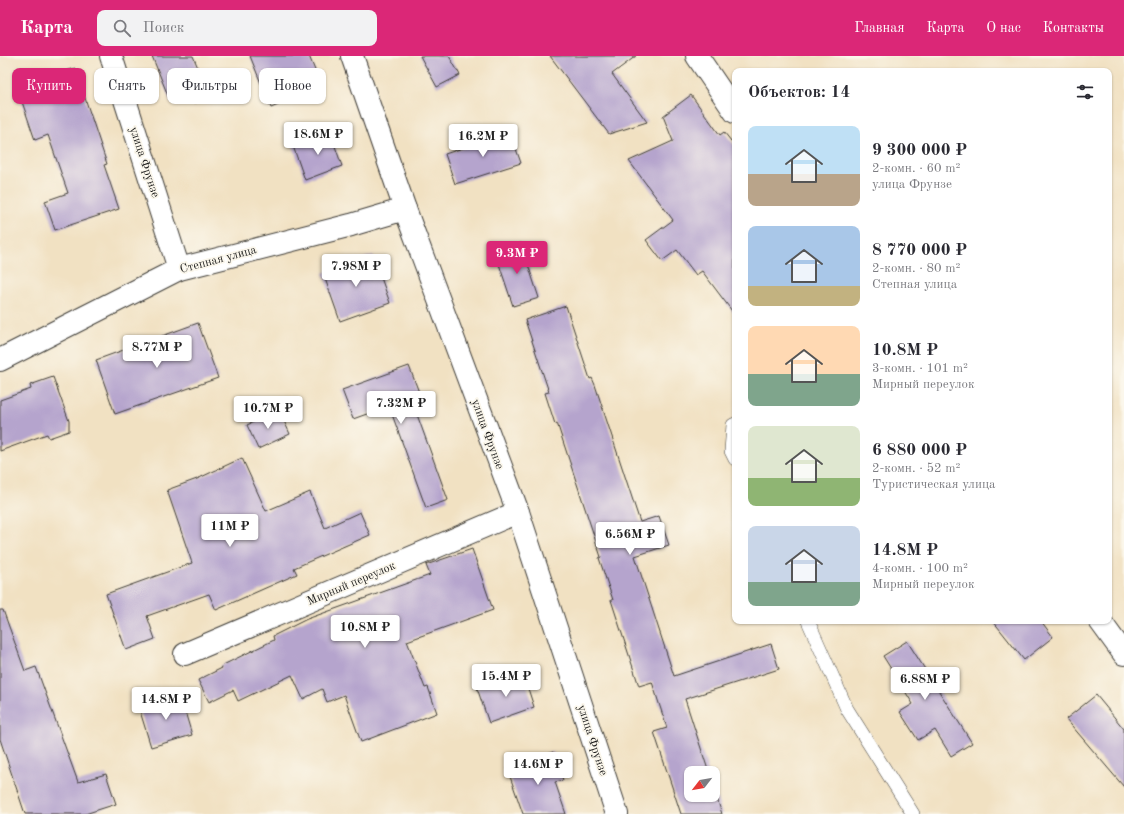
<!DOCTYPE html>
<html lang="ru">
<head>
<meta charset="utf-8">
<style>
	body { margin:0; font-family:"Old Standard TT",serif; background:#f2f2f3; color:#2b2b33; height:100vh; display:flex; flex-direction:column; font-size:15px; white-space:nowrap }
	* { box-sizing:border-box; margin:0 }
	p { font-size:13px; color:#7c7c81 }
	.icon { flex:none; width:22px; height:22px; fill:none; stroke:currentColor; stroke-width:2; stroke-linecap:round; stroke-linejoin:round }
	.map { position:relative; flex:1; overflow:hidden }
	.drawer { position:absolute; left:732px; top:12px; width:380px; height:556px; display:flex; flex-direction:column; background:#fff; border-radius:8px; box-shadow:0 1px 3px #0004 }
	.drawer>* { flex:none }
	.top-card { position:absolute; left:12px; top:12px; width:380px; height:36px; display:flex; gap:8px }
	.needle { width:26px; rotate:239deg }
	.controls { position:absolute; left:684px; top:710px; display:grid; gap:8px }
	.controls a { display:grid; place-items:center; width:36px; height:36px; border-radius:8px; background:#fff; box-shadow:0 1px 3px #0004; font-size:20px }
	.price { position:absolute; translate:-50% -34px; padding:0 9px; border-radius:4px; background:#fff; color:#222; font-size:13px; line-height:26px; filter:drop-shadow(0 1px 2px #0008) }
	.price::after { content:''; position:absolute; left:50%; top:24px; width:12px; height:9px; margin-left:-6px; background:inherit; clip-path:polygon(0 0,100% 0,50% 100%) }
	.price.selected { background:#db2777; color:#fff }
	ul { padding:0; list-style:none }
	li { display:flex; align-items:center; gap:12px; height:100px; padding:0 16px }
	li span { display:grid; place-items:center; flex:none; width:112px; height:80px; border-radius:8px; color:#555 }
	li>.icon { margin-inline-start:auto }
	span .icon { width:48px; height:48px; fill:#fffc; stroke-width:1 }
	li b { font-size:17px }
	h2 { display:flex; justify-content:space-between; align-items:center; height:48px; padding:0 16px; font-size:17px }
	.tag { padding:0 14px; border-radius:8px; background:#fff; box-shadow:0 1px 3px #0004; font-size:14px; line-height:36px }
	.tag.selected { background:#db2777; color:#fff }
	header { display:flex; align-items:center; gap:24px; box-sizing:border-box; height:56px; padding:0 20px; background:#db2777; color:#fff }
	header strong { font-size:19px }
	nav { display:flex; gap:22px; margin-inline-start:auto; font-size:14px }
	.search { width:280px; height:36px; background:#f2f2f3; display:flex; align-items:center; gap:10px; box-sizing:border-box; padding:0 14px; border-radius:8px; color:#7c7c81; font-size:15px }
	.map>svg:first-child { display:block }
</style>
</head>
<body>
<header>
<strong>Карта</strong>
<div class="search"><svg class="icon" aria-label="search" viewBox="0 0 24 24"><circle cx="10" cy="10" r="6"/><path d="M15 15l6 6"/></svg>Поиск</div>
<nav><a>Главная</a><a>Карта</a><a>О нас</a><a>Контакты</a></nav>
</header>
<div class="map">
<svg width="1124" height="758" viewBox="0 0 1124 758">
	<rect width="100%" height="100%" fill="#fbf7ec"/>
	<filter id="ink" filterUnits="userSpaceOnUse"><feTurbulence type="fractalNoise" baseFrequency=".025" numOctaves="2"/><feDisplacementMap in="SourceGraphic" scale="8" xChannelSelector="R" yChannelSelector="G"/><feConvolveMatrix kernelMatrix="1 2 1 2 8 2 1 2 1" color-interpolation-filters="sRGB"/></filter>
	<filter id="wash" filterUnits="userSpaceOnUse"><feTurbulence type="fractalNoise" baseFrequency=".012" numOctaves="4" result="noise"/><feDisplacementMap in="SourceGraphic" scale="16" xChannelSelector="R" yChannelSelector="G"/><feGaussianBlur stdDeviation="0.9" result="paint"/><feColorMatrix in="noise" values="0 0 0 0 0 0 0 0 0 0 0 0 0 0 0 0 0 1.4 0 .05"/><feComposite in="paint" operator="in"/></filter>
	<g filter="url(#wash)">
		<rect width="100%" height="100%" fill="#f1e1c2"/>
		<g id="blocks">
			<!-- building -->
			<g fill="#b5a4cd">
				<path d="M152,0H193L201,19L215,13L224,35L195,47L191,39L171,47Z"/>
				<path d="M250,0H309L322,31L271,52Z"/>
				<path d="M420,0H449L460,19L437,31Z"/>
				<path d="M550,0H636L612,18L647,66L609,78Z"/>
				<path d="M75,12L107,108L104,109L119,153L55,174L45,145L68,137L48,79L35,84L17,31Z"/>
				<path d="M691,39L720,79L724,76L735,90V259L702,215L696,219L677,194L662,205L646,184L673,164L629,105L673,85L663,60Z"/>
				<path d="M330,76L342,110L305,124L293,90Z"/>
				<path d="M510,76L521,107L455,128L445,98Z"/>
				<path d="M521,187L539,242L513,250L495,196Z"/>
				<path d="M373,199L390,247L340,265L323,217Z"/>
				<path d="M566,250L590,323L592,322L595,329L640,466L659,460L669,489L635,500L674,620L771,588L779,613L685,643L709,717H691V739H713V730L722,758H681L654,676L667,672L652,626L639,630L611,544H613L599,502L601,501L557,367L555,368L545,337L549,336L525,264Z"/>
				<path d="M198,267L218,322L115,358L96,304Z"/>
				<path d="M409,310L420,339L411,342L448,444L426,452L389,350L353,363L342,334Z"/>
				<path d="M53,321L69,365V375L49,382L47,378L0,395V344L31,333L30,329Z"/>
				<path d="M279,354L290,378L258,393L247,369Z"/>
				<path d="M242,402L266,455L310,436L325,472L360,456L370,479L294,512L297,518L216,554L209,538L147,560L155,583L126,594L106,538L192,507L167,434L197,423Z"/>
				<path d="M472,493L493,554L407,585L425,632L428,631L437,657L361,686L344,639L327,646L322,633L303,643L292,619L238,645L233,634L209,646L198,624L222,612L221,610L274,584L273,580L307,563L430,519L426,509Z"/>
				<path d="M0,554H3L25,615L36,611L78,726L106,718L116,748L85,758H25L0,683Z"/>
				<path d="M993,565H1041L1053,581L1024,604Z"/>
				<path d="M907,585L972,687L951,700L935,674L918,684L900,656L913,648L883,600Z"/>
				<path d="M523,617L534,651L489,667L477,632Z"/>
				<path d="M180,639L192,679L151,691L139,652Z"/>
				<path d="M1096,639L1124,673V731L1066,663Z"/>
				<path d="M553,696L563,724L555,726L566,758H523L507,712Z"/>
			</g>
		</g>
	</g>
	<g filter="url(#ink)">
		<use href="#blocks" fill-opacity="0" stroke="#3c3a35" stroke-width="1"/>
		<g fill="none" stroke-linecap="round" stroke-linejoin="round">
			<!-- service casing -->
			<g stroke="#3c3a35" stroke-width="14">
				<g id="service">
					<path d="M735,368L733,369L731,395L735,403"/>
					<path d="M808,565L847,653L913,758"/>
				</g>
			</g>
			<!-- minor casing -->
			<g stroke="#3c3a35" stroke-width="24">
				<g id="minor">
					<path d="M111,0L179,213"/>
					<path d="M352,0L405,153L518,456L617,758"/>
					<path d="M697,0L735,56"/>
					<path d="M0,304L179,213L351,169L405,153"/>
					<path d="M1100,565L1124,598"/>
					<path d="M185,598L518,456"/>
				</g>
			</g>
			<!-- service -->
			<use href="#service" stroke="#fff" stroke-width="13"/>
			<!-- minor -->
			<use href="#minor" stroke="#fff" stroke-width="22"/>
		</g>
	</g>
	<g text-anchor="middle" stroke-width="3.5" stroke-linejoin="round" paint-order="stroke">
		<!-- street labels -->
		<g font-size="12" fill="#1c1c1c" stroke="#fbf7ec">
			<text transform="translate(145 106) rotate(72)" y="4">улица Фрунзе</text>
			<text transform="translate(218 203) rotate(-15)" y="4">Степная улица</text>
			<text transform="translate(488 378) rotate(70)" y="4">улица Фрунзе</text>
			<text transform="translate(351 527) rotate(-23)" y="4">Мирный переулок</text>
			<text transform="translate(593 684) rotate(72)" y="4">улица Фрунзе</text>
		</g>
	</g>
</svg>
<div class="controls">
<a><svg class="needle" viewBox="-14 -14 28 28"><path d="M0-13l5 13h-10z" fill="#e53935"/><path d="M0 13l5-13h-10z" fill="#7c7c81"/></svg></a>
</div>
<b class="price" style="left:318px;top:100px">18.6M ₽</b>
<b class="price" style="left:483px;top:102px">16.2M ₽</b>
<b class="price selected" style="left:517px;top:219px">9.3M ₽</b>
<b class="price" style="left:356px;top:232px">7.98M ₽</b>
<b class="price" style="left:157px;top:313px">8.77M ₽</b>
<b class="price" style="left:401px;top:369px">7.32M ₽</b>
<b class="price" style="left:268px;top:374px">10.7M ₽</b>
<b class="price" style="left:230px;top:492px">11M ₽</b>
<b class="price" style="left:630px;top:500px">6.56M ₽</b>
<b class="price" style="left:365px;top:593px">10.8M ₽</b>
<b class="price" style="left:506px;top:642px">15.4M ₽</b>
<b class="price" style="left:925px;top:645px">6.88M ₽</b>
<b class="price" style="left:166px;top:665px">14.8M ₽</b>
<b class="price" style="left:538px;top:730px">14.6M ₽</b>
<div class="top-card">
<a class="tag selected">Купить</a>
<a class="tag">Снять</a>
<a class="tag">Фильтры</a>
<a class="tag">Новое</a>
</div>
<section class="drawer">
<h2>Объектов: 14<svg class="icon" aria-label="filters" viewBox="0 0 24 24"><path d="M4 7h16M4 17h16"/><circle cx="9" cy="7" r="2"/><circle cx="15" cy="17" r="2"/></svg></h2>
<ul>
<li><span style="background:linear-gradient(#bfe0f5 60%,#b9a48a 0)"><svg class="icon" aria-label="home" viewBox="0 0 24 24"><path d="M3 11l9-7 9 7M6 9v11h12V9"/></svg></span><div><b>9 300 000 ₽</b><p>2-комн. · 60 m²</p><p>улица Фрунзе</p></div></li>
<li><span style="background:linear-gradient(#a9c7e8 75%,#c2b280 0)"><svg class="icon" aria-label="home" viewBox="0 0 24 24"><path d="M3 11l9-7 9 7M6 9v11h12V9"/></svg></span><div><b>8 770 000 ₽</b><p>2-комн. · 80 m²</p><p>Степная улица</p></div></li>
<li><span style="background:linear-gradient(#ffd9b3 60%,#7fa58c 0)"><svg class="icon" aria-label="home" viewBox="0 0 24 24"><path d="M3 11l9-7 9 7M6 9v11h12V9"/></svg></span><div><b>10.8M ₽</b><p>3-комн. · 101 m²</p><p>Мирный переулок</p></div></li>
<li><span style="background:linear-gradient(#dfe7d0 65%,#8fb573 0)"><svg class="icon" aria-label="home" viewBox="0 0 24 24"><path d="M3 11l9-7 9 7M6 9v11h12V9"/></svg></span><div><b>6 880 000 ₽</b><p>2-комн. · 52 m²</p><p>Туристическая улица</p></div></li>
<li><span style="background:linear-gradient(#c9d6e8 70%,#7fa58c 0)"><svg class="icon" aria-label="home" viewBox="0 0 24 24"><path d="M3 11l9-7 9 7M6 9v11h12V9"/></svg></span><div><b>14.8M ₽</b><p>4-комн. · 100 m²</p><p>Мирный переулок</p></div></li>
</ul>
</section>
</div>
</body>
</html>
